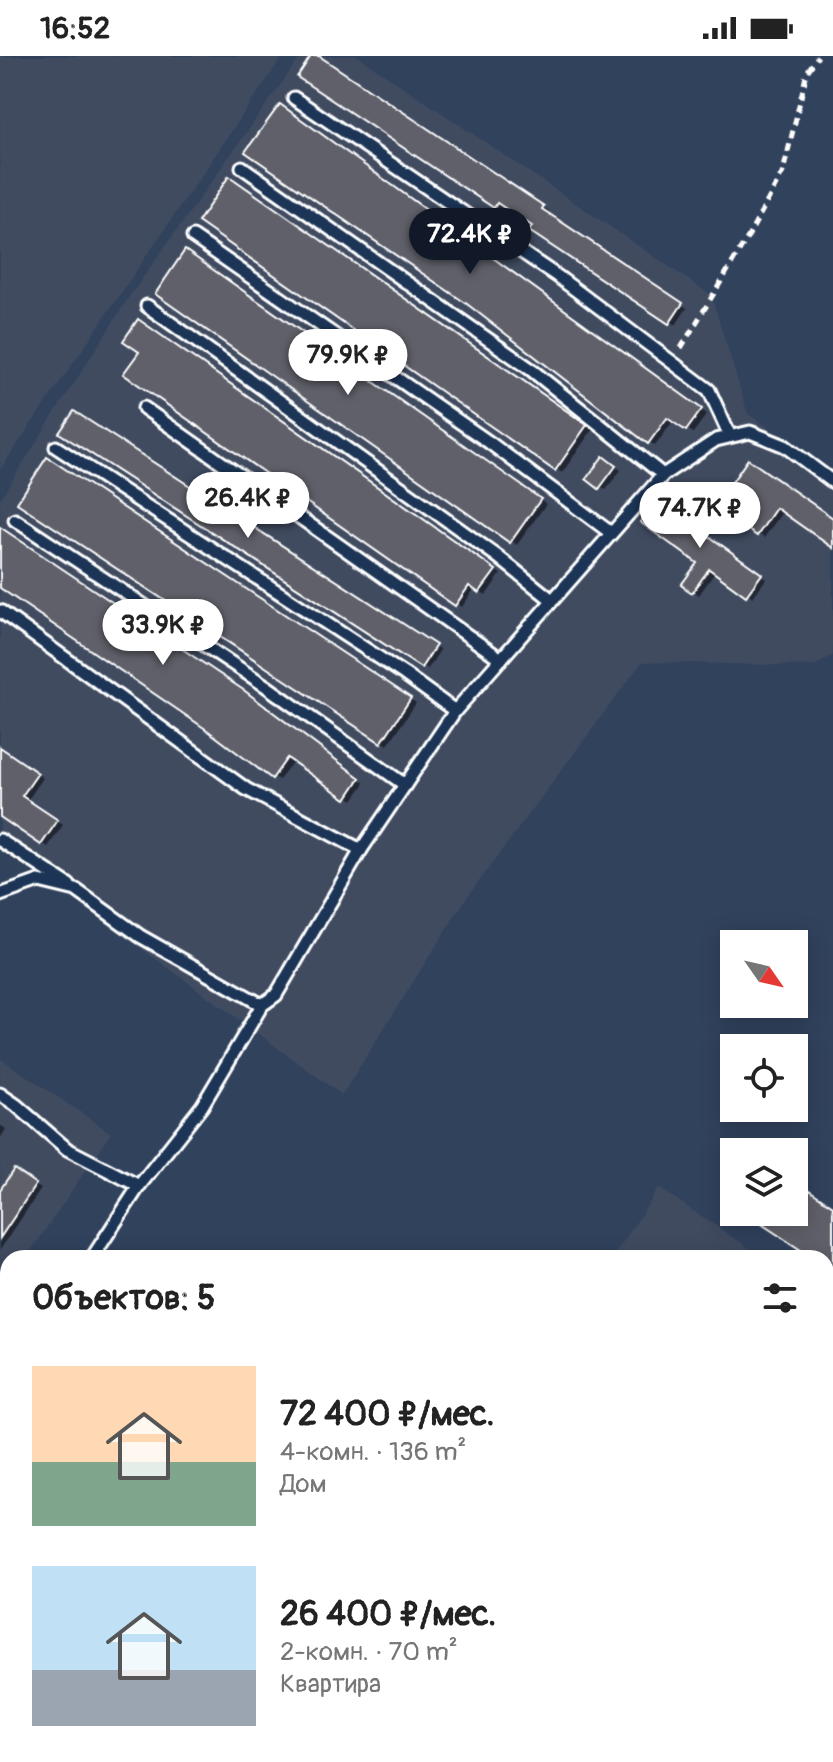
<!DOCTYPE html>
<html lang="ru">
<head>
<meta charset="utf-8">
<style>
	body { margin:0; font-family:Pangolin,sans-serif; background:#f6f6f6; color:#222; height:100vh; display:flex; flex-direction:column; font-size:30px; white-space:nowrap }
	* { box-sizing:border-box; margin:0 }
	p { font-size:26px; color:#767676 }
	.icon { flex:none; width:44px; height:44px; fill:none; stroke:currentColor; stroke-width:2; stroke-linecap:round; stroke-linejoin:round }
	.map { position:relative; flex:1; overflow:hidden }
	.side { position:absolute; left:0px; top:1194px; width:834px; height:512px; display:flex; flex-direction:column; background:#fff; border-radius:24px 24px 0 0; box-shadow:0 4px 20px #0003 }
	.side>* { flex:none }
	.needle { width:52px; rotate:124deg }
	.tools { position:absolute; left:720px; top:874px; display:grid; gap:16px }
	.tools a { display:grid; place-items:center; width:88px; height:88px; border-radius:0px; background:#fff; box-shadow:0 4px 20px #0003; font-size:40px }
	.price { position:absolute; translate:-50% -68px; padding:0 18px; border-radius:28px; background:#fff; color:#222; font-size:26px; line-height:52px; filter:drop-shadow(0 2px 4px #0008) }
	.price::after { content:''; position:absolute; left:50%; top:48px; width:24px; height:18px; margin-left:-12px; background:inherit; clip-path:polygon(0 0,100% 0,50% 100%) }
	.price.on { background:#111827; color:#fff }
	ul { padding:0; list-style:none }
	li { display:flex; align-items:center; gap:24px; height:200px; padding:0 32px }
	li span { display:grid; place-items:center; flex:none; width:224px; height:160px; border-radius:0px; color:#555 }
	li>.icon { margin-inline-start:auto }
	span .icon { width:96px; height:96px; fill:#fffc; stroke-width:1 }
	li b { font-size:34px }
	h2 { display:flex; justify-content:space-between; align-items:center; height:96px; padding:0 32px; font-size:34px }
	.status { display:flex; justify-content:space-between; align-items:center; height:56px; padding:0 40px; background:#fff; direction:ltr }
	.status svg { height:22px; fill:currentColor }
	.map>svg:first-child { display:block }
</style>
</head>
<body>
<div class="status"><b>16:52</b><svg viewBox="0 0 49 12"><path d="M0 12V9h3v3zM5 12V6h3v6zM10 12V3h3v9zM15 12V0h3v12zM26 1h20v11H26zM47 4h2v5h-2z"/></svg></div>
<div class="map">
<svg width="833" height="1706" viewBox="0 0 833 1706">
	<rect width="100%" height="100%" fill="#31425d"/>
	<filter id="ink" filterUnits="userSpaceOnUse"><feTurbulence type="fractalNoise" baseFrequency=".0125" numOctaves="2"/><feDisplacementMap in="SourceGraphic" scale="16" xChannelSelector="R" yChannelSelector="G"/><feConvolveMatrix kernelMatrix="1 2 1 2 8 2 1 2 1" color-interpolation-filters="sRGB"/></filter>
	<g filter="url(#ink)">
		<!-- built -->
		<g fill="#3f4b61">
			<path d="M0,0H283L0,414Z"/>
			<path d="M301,0H358L711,239L748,358L833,414V599L815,610L642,606L465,844L342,1039L48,824L0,792V443L129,241Z"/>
			<path d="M0,1002L111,1077L26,1202H8V1229L0,1241Z"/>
			<path d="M659,1132L764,1202H612Z"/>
			<path d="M826,1243L833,1248V1706H278L283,1698H826Z"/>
		</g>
		<!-- shadow -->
		<g fill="#0007">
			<path d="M314,0L549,155L547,158L687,252L676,269L504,149L501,154L495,150L300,21Z"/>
			<path d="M287,54L707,358L693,377L674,364L655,390L649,386L469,247Z"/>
			<path d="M236,126L592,374L562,417L201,166Z"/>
			<path d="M192,200L546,448L517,489L157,237Z"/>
			<path d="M145,269L501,518L486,539L475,532L462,551L456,548L142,295Z"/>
			<path d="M75,358L440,594L428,613L62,377Z"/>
			<path d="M48,404L416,647L388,689L20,447Z"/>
			<path d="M749,405L833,463V489L783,455L764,482L717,451Z"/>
			<path d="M609,406L621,414L606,434L600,431Z"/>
			<path d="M663,449L766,523L753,541L716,515L699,539L683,528L699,506Z"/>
			<path d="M0,473L251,641L365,727L353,744L294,704L279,724L274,721L208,672L0,530Z"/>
			<path d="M0,693L43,722L27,745L63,769L48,791L0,759Z"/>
			<path d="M0,1069L6,1073L0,1083Z"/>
			<path d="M15,1116L41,1133L0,1194V1138Z"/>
		</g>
		<!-- building -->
		<g fill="#60616a" stroke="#fff" stroke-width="2">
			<path d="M311,0H319L544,150L542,153L683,247L669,268L529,175L532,170L497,147L494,152L297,21Z"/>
			<path d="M280,48L702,353L686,375L667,362L648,388L467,248L245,96Z"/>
			<path d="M229,120L587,369L555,415L198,166Z"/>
			<path d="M185,194L541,443L510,487L155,238Z"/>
			<path d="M138,263L496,514L479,537L469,530L455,550L123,318L139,296L123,285Z"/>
			<path d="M74,355L436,589L421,612L59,377Z"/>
			<path d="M603,400L616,410L599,433L586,423Z"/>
			<path d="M47,401L411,642L381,687L17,447Z"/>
			<path d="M748,403L833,462V492L776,452L757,480L715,451Z"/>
			<path d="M657,443L762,518L746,540L709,513L692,537L681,529L697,507L640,466Z"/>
			<path d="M0,471L245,635L360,722L346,743L287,702L272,723L207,674L0,532Z"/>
			<path d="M0,691L38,717L22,740L58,764L41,789L0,761Z"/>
			<path d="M14,1113L36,1128L0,1182V1134Z"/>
			<path d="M794,1124L833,1150V1216L826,1211V1202H813L760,1167L767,1156H794Z"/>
			<path d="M833,1487V1706H683L689,1698H826V1498Z"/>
		</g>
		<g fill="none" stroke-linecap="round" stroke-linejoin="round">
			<!-- service casing -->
			<g stroke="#fff" stroke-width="17">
				<g id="service">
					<path d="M294,42L557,220L709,334L730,380"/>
					<path d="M242,111L529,312L663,419"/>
					<path d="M193,181L490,387L611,477"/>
					<path d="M147,250L497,500L552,544"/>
					<path d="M144,352L501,603"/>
					<path d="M56,391L404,618L455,655"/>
					<path d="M15,464L266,630L405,729"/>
					<path d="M0,555L246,733L361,794"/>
					<path d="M0,784L69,829"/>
					<path d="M0,839L39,825L76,834L140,880L262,949"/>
					<path d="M0,1038L16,1049L67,1093L139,1130"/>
					<path d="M92,1202L139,1130L202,1050L262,949L276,939L361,794L455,655L663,419L716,384L750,376L785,390L833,426"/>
					<path d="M0,1343L8,1331"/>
					<path d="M826,1393L833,1382"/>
					<path d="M614,1706L620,1698"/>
				</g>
			</g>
			<!-- path -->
			<path stroke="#fff" stroke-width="5" stroke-dasharray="8 6" stroke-linecap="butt" d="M681,292L748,181L783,116L807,16L818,0"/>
			<!-- service -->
			<use href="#service" stroke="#1d3557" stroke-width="11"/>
		</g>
	</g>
</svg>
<div class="tools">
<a><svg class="needle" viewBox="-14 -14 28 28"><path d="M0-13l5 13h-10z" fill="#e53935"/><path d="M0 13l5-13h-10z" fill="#767676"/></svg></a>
<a><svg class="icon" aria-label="locate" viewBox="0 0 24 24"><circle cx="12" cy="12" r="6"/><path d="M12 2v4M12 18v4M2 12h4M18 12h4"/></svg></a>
<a><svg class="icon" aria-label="layers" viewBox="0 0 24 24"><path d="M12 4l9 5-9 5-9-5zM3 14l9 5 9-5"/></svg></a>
</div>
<b class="price on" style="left:470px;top:220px">72.4K ₽</b>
<b class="price" style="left:348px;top:341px">79.9K ₽</b>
<b class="price" style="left:248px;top:484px">26.4K ₽</b>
<b class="price" style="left:700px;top:494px">74.7K ₽</b>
<b class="price" style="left:163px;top:611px">33.9K ₽</b>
<section class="side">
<h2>Объектов: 5<svg class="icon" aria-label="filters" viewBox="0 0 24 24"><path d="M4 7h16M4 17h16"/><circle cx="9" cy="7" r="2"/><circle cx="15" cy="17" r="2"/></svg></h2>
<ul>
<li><span style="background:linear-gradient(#ffd9b3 60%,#7fa58c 0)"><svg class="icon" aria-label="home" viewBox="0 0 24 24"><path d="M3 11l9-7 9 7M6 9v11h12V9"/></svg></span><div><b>72 400 ₽/мес.</b><p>4-комн. · 136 m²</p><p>Дом</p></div></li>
<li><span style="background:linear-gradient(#bfe0f5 65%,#9aa5b1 0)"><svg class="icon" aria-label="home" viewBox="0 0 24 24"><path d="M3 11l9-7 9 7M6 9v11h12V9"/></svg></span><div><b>26 400 ₽/мес.</b><p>2-комн. · 70 m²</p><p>Квартира</p></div></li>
</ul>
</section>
</div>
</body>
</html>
